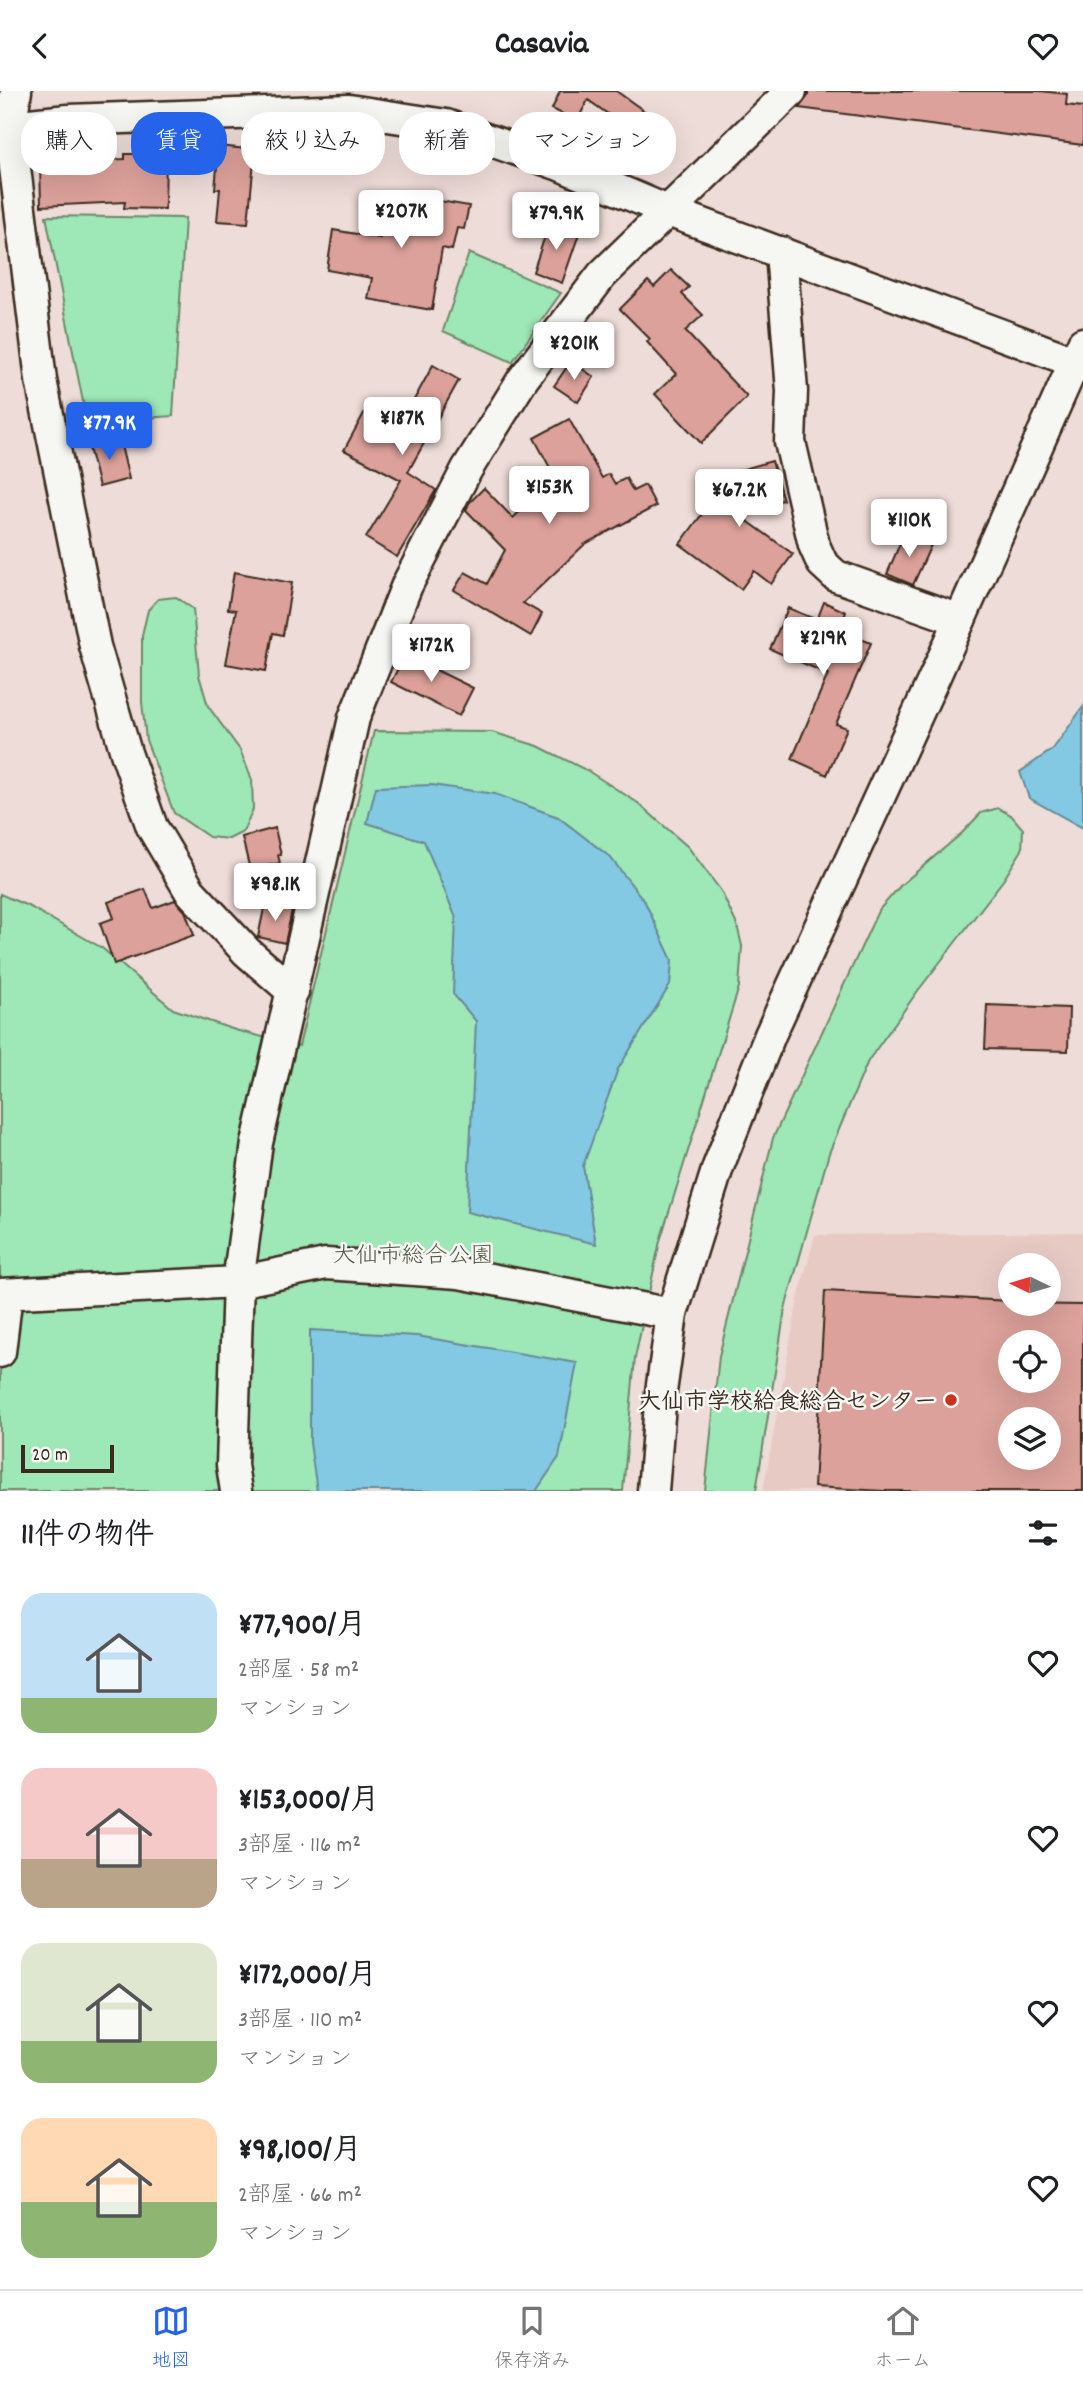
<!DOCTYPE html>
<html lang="ja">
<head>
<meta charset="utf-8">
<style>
	body { margin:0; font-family:Dekko,"Klee One",sans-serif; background:#f2f2f2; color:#202124; height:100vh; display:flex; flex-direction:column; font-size:26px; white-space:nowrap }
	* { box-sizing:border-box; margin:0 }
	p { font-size:23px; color:#757577 }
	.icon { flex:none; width:38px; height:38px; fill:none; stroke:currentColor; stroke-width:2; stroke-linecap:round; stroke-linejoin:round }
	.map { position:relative; height:1400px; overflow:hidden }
	.side { display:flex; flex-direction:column; background:#fff; flex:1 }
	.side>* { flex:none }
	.hud { position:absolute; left:21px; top:21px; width:700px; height:63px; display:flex; gap:14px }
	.needle { width:46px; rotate:275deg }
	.buttons { position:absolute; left:998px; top:1162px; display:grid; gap:14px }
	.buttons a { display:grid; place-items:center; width:63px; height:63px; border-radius:50%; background:#fff; box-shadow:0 7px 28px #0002; font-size:35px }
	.scale { position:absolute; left:21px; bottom:18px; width:93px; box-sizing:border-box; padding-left:7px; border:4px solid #3b2a1e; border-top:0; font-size:19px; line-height:24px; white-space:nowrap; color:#3b2a1e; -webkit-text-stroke:5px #f6f6f2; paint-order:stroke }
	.price { position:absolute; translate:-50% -60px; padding:0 16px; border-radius:7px; background:#fff; color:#222; font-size:23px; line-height:46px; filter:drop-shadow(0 2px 4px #0008) }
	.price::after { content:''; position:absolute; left:50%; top:42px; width:21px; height:16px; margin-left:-10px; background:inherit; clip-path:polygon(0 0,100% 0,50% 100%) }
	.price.active { background:#2563eb; color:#fff }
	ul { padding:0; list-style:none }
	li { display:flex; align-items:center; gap:21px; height:175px; padding:0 21px }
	li span { display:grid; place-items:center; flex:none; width:196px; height:140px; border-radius:21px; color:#555 }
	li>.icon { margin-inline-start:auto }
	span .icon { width:84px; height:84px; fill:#fffc; stroke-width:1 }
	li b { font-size:30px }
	h2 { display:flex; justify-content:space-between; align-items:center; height:84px; padding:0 21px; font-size:30px }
	.tag { padding:0 24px; border-radius:28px; background:#fff; box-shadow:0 7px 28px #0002; font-size:24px; line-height:63px }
	.tag.active { background:#2563eb; color:#fff }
	header { display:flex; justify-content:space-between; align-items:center; height:91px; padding:0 21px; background:#fff; font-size:32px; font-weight:800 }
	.menu { display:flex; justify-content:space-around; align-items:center; height:98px; border-top:2px solid #e0e0e0; background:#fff; font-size:19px; color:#757577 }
	.menu a { display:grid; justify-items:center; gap:4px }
	.menu .active { color:#2563eb }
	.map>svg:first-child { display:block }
</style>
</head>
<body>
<header><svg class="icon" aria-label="back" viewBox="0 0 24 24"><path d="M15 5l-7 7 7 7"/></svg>Casavia<svg class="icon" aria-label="heart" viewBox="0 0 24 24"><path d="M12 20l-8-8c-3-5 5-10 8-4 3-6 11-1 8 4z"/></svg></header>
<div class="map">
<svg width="1083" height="1400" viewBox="0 0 1083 1400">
	<rect width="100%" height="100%" fill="#eedcd8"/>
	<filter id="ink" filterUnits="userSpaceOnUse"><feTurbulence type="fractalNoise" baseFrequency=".0143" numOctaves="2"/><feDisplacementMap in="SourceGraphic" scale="14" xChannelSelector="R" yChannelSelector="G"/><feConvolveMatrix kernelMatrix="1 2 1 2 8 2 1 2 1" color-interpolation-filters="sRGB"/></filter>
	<g filter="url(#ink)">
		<!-- built -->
		<path fill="#e8cac5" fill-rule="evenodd" d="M1083,1141V1400H763L798,1207L815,1144ZM1010,1174H1048V1213H1010ZM1010,1251H1048V1290H1010ZM1010,1328H1048V1367H1010Z"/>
		<!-- green -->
		<g fill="#9ee7b6" stroke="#6c886a" stroke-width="2">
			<path d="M46,125L185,127L173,325L87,331Z"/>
			<path d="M469,162L561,202L512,271L443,240Z"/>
			<path d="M176,506L193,518L199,584L208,615L240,659L252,689L253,718L243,741L229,748L209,746L174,722L146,649L142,611V544L148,519L158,508Z"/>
			<path d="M374,640L492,641L538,655L588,680L638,712L688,756L721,800L737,834L742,855L739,896L660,1150L635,1267L623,1400H0V803L30,816L102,857L173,918L235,939L299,955Z"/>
			<path d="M998,717L1011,724L1023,738L1022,759L1004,788L917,901L868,970L829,1062L785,1218L756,1400H705L719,1265L773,1047L878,820L901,794L962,742L981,722Z"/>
		</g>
		<!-- water -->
		<g fill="#83c9e4" stroke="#668995" stroke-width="2">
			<path d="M1083,616V737L1029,707L1020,681L1053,658Z"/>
			<path d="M432,694L495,703L558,726L610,766L645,811L672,869L670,894L618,978L583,1075L596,1153L467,1121L476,930L453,903L456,827L424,750L367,732L376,696Z"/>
			<path d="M310,1239L417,1245L577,1272L559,1366L536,1400H317L310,1352Z"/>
		</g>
		<!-- building -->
		<g fill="#dba19a" stroke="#3b2a1e" stroke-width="2" fill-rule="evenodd">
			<path d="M560,0H616L650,24L636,43L588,9L577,30L552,18Z"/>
			<path d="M808,0H1040L1067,3L1066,14L1083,16V54L799,17L808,5Z"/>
			<path d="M293,45L358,51L354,81L290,73Z"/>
			<path d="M219,55L255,59L248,132L217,130L220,98H215Z"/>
			<path d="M125,63H166L165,118L124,117L125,111L41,115L40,71L125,68Z"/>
			<path d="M388,101L469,115L464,138L457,137L452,159L442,157L432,219L368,208L372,187L327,179L333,139L380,147Z"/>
			<path d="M550,130L580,140L562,192L533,181Z"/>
			<path d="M671,179L689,196L682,203L703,224L685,240L747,306L701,352L655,303L676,283L647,251L650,248L620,218L648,190L654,196Z"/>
			<path d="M571,270L594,286L578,311L554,295Z"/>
			<path d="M433,274L459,289L408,381L436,399L397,466L366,447L401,389L344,359L369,313L402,331Z"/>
			<path d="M569,328L602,387L609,383L615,393L626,387L633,400L645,394L656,415L585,453L523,512L542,523L531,545L454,499L465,481L487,493L505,459L466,419L469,412L484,397L513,427L555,386L534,347Z"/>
			<path d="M119,346L129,388L99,396L88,353Z"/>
			<path d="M772,370L783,409L735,421L793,463L771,493L754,480L741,498L680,453L733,381Z"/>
			<path d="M904,443L931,454L913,494L887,483Z"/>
			<path d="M234,481L292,492L283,544L273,542L266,580L226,573L236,519L228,518Z"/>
			<path d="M824,511L846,521L839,539L871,552L836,633L847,637L827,684L792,668L828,583L770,558L788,517L817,529Z"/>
			<path d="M407,560L434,573L432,577L473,597L459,625L391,591Z"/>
			<path d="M275,737L281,764H278L280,772L250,779L242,746Z"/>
			<path d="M145,798L153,817L175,809L185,820L194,844L114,873L100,832L114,827L108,811Z"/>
			<path d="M265,813L292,819L285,852L258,846Z"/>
			<path d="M987,914L1069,917L1068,960L985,958Z"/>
			<path d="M825,1200L1010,1210V1213L1083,1214V1400H884L814,1396ZM1010,1251H1048V1290H1010ZM1010,1328H1048V1367H1010Z"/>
		</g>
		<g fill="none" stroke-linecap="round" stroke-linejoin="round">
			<!-- minor casing -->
			<g stroke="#3b2a1e" stroke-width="35">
				<g id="minor">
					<path d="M16,0L10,36L41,289L95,555L126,662L152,736L190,800L247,861L293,901"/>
					<path d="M0,36L68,29L349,19L446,34L557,73L668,120L1083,274"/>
					<path d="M781,161L792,300L790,351L814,454L822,472L836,485L960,529"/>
					<path d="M0,1203L238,1191L326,1173L459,1182L672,1223"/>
					<path d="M0,1261L7,1203"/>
					<path d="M236,1400L232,1374L238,1191L257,1052L354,627L407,494L467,378L523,288L602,184L791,0"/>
					<path d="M653,1400L661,1301L672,1223L718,1076L770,944L935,585L1083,252"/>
				</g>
			</g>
			<!-- minor -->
			<use href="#minor" stroke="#f6f6f2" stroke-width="30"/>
		</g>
	</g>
	<!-- markers -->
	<circle fill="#c8321e" stroke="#f6f6f2" stroke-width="2.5" cx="951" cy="1309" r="7"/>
	<g text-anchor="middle" stroke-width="5" stroke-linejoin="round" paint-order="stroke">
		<!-- park labels -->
		<g font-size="23" fill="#545944" stroke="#f6f6f2">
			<text x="413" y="1171">大仙市総合公園</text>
		</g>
		<!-- poi labels -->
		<g font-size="23" font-weight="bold" fill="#3b2a1e" stroke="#f6f6f2" text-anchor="end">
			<text x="937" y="1317">大仙市学校給食総合センター</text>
		</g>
	</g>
</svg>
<div class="buttons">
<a><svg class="needle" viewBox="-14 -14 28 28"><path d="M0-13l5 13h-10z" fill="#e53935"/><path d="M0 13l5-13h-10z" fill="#757577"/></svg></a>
<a><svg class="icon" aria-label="locate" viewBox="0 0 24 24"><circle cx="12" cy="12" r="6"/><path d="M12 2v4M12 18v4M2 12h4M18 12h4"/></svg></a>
<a><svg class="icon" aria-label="layers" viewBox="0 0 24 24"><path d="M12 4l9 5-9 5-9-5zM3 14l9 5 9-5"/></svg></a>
</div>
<div class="scale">20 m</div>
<b class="price" style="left:401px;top:159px">¥207K</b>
<b class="price" style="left:556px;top:161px">¥79.9K</b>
<b class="price" style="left:574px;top:291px">¥201K</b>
<b class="price" style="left:402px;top:366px">¥187K</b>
<b class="price active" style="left:109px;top:371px">¥77.9K</b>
<b class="price" style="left:549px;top:435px">¥153K</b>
<b class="price" style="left:739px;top:438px">¥67.2K</b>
<b class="price" style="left:909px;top:468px">¥110K</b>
<b class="price" style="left:823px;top:586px">¥219K</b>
<b class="price" style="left:431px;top:593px">¥172K</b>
<b class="price" style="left:275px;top:832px">¥98.1K</b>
<div class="hud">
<a class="tag">購入</a>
<a class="tag active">賃貸</a>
<a class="tag">絞り込み</a>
<a class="tag">新着</a>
<a class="tag">マンション</a>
</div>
</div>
<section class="side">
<h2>11件の物件<svg class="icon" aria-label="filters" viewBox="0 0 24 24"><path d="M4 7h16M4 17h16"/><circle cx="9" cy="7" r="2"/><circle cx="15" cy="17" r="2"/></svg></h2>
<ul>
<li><span style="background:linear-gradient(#bfe0f5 75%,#8fb573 0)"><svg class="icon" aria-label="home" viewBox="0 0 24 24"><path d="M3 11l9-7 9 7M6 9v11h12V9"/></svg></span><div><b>¥77,900/月</b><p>2部屋 · 58 m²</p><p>マンション</p></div><svg class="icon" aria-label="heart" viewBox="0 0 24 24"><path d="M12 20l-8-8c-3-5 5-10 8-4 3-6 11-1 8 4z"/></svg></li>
<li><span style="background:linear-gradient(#f6c9c9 65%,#b9a48a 0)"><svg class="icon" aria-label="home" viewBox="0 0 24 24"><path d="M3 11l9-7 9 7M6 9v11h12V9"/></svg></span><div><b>¥153,000/月</b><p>3部屋 · 116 m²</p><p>マンション</p></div><svg class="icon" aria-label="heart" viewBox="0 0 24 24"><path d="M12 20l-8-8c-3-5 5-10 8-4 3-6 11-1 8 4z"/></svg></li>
<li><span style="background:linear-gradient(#dfe7d0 70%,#8fb573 0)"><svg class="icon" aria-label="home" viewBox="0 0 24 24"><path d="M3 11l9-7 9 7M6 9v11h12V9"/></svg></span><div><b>¥172,000/月</b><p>3部屋 · 110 m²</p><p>マンション</p></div><svg class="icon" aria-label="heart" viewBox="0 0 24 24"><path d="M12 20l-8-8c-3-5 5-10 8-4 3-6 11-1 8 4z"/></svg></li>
<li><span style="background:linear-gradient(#ffd9b3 60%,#8fb573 0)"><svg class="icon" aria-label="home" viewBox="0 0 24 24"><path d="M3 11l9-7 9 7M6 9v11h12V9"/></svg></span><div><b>¥98,100/月</b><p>2部屋 · 66 m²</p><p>マンション</p></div><svg class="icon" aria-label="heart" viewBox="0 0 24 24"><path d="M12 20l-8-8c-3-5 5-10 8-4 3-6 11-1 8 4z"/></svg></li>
</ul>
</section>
<nav class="menu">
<a class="active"><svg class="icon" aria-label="map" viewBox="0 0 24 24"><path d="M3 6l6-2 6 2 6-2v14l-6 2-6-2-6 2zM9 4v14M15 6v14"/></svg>地図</a>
<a><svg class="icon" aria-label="saved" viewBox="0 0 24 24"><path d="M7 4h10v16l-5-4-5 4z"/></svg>保存済み</a>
<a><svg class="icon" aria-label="home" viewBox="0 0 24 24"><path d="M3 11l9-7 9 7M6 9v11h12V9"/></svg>ホーム</a>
</nav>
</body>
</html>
